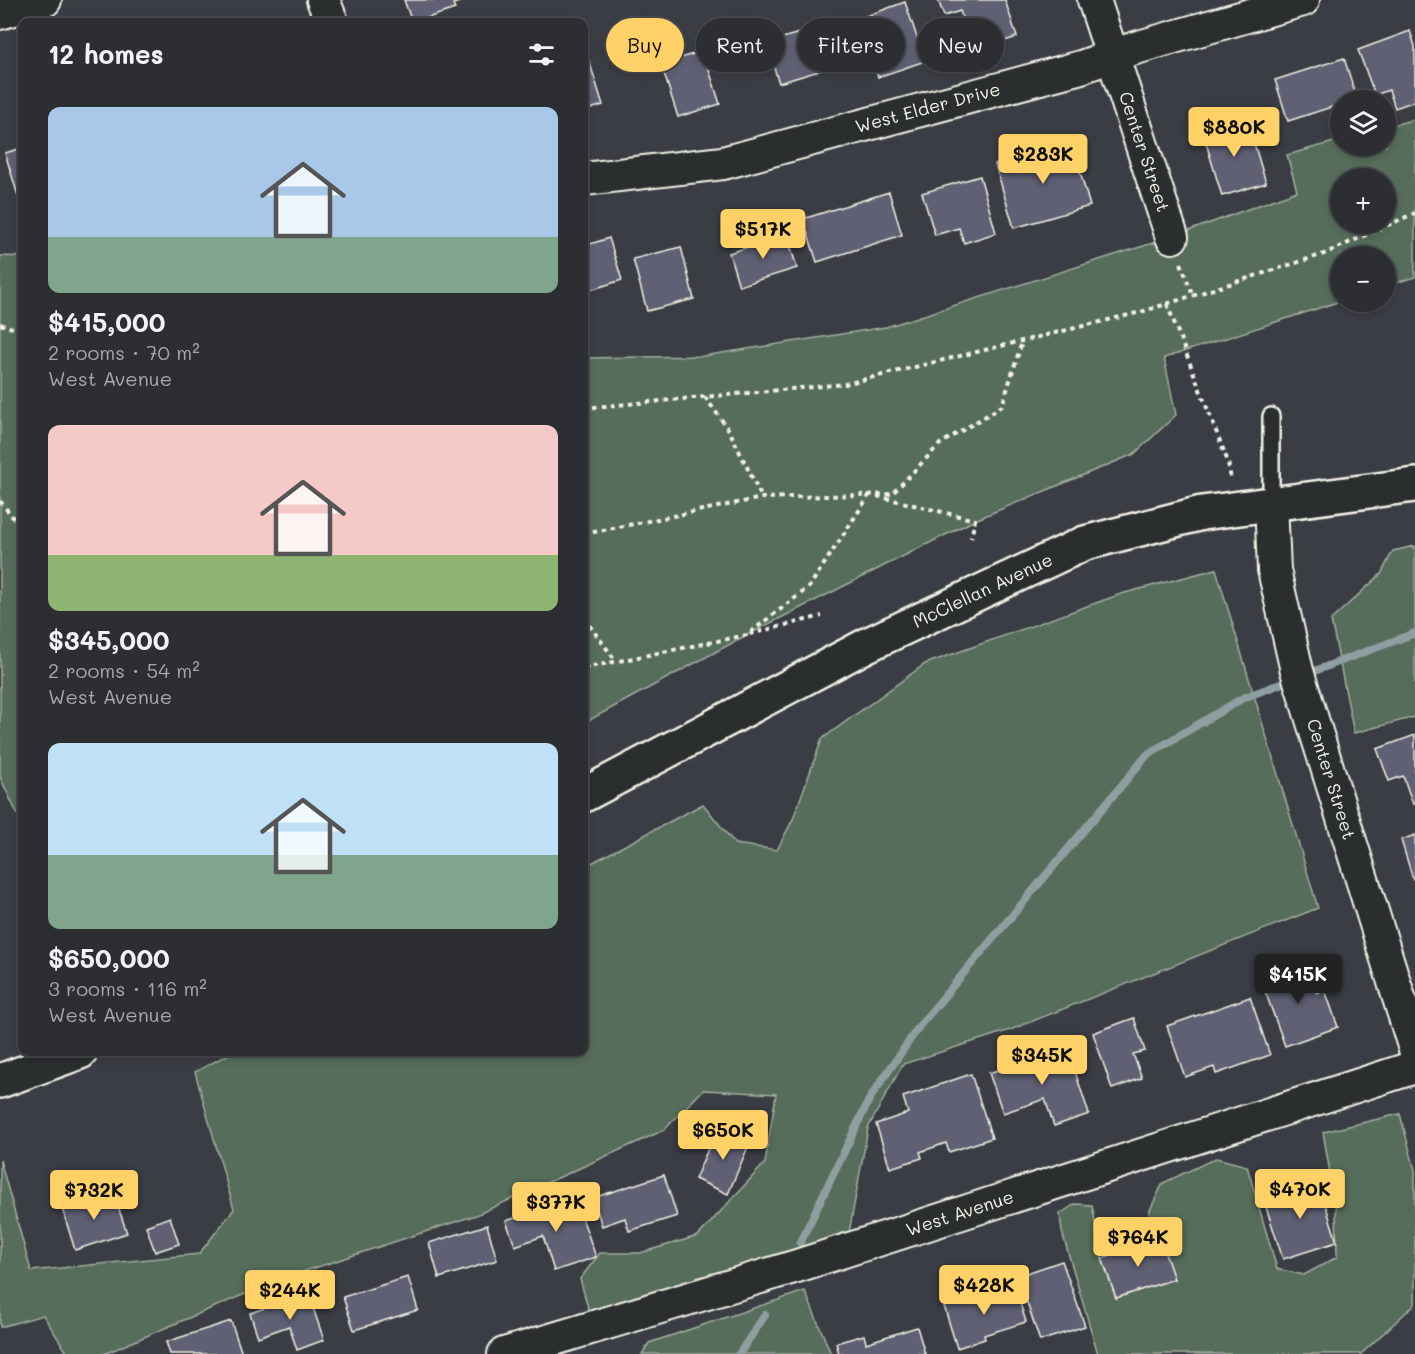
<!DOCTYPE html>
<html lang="en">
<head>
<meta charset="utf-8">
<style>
	body { margin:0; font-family:Mali,sans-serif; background:#34363a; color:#f1f3f6; height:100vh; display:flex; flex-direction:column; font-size:22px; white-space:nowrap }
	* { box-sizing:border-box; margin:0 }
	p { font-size:20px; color:#a6a8ac }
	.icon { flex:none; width:33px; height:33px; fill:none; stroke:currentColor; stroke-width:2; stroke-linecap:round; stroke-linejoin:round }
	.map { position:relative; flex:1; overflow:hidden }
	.side { position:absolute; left:18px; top:18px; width:570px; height:1038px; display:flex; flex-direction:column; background:#2c2e32; border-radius:12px; box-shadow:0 3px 9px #0003,0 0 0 2px #484a4d }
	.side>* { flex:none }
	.top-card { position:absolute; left:606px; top:18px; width:570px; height:54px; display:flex; gap:12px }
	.controls { position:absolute; left:1330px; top:90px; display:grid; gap:12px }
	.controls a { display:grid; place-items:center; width:66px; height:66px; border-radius:50%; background:#2c2e32; box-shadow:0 3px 9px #0003,0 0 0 2px #484a4d; font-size:30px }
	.price { position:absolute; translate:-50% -51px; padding:0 14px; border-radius:6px; background:#ffd166; color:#111; font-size:20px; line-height:39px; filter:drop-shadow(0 2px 3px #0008) }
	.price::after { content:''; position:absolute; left:50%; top:36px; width:18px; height:14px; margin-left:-9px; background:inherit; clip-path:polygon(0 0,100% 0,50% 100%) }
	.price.active { background:#222; color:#fff }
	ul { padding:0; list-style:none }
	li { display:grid; align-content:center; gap:12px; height:318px; padding:0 30px }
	li span { display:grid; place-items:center; height:186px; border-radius:12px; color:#555 }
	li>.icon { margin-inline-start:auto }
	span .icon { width:108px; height:108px; fill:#fffc; stroke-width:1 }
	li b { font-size:26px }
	h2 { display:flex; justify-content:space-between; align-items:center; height:72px; padding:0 30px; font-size:26px }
	.pill { padding:0 21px; border-radius:27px; background:#2c2e32; box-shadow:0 3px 9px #0003,0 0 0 2px #484a4d; font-size:21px; line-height:54px }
	.pill.active { background:#ffd166; color:#111 }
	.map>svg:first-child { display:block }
</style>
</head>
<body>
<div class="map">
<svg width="1415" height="1354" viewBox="0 0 1415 1354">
	<rect width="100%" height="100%" fill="#3a3d43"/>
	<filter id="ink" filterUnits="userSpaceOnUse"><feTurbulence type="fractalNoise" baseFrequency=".0167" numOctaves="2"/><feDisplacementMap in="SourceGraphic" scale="12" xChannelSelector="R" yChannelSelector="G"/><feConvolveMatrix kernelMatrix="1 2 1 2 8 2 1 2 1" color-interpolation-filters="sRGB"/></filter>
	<g filter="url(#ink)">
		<!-- green -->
		<g fill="#546d5a" stroke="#a4afa1" stroke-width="1.5" fill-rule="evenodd">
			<path d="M1415,119V277L1386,286V256H1341V301L1164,358L1176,415L1134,454L975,520L747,635L584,723V358L703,356L886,327L1172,237L1297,191L1287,155L1341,140V146H1386V127ZM1341,178H1386V224H1341Z"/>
			<path d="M0,256L22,257V824L0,777Z"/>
			<path d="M1415,546V717L1354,733L1331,620L1381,574L1393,551Z"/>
			<path d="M1216,569L1318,908L1010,1030L903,1064L868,1128L847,1244L590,1315L580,1279L600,1253H640L698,1236L765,1163L776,1094L703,1090L664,1130L476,1215L278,1280L104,1354H68L43,1315L0,1327V1160L31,1271L199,1254L234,1209L195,1072L233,1052H584V867L703,804L735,844L777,850L793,819L822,739L925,664L1121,594Z"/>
			<path d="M1400,1114L1415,1170V1304L1361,1354H1098L1062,1232L1060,1214L1075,1204L1092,1205L1102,1258L1116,1298L1174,1279L1149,1212L1163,1183L1216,1158L1247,1166L1277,1269L1304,1275L1337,1257L1336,1208L1323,1132Z"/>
			<path d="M805,1291L831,1354H642L649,1343Z"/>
		</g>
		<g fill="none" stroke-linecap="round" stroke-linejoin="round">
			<!-- stream -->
			<g stroke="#8f9fa1" stroke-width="8">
				<path d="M800,1243L870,1098L920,1025L1148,754L1243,698L1415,633"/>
				<path d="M739,1354L765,1315"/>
			</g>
		</g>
		<!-- building -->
		<g fill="#5f6173" stroke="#f4f1e8" stroke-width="1.5">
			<path d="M404,0H466L453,4L455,9L415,22H412Z"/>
			<path d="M938,0H1005L1017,37L974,51L960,11L944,16Z"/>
			<path d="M905,2L925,61L878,77L858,19Z"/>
			<path d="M819,27L832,67L779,83L766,43Z"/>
			<path d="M1410,31L1415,46V101L1395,108L1389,90L1375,95L1358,50Z"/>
			<path d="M586,51L603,105L584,111V52Z"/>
			<path d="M703,51L720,104L678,117L661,64Z"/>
			<path d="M1344,58L1357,99L1341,100V104L1288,121L1275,80Z"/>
			<path d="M1247,120L1266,183L1222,196L1203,133Z"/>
			<path d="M1071,141L1090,206L1014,228L995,164Z"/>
			<path d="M22,148V209L5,153Z"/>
			<path d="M980,176L996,233L964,243L959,228L935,235L922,193Z"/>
			<path d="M889,192L902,235L817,262L803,219Z"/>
			<path d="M787,235L797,268L739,286L729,253Z"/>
			<path d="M609,238L622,280L584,292V246Z"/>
			<path d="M681,247L694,299L647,311L633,259Z"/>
			<path d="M1415,735V804H1413L1403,776L1389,781L1377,749Z"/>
			<path d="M1415,835V878L1413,879L1401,840Z"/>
			<path d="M1306,964L1317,993L1325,990L1338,1027L1285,1046L1261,980Z"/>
			<path d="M1250,997L1270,1055L1216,1074L1214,1067L1185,1077L1167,1026Z"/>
			<path d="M1134,1018L1145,1051L1133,1054L1142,1078L1112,1089L1093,1033Z"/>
			<path d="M1067,1047L1089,1114L1054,1126L1045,1099L1003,1113L989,1073Z"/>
			<path d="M971,1074L992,1138L949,1152L946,1143L920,1152L922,1158L890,1168L876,1124L908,1113L903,1097Z"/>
			<path d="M717,1128L750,1142L728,1194L695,1179Z"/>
			<path d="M664,1175L677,1216L629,1231L625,1218L602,1226L593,1198Z"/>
			<path d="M1318,1181L1337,1242L1283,1259L1263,1198Z"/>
			<path d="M113,1192L127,1233L75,1250L62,1208Z"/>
			<path d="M575,1198L596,1257L554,1271L543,1236L515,1246L506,1221Z"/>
			<path d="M170,1217L179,1244L155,1252L146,1226Z"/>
			<path d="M487,1225L497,1260L439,1278L429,1243Z"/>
			<path d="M1160,1239L1174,1279L1116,1298L1102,1258Z"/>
			<path d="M1062,1261L1085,1326L1040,1341L1018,1276Z"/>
			<path d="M408,1277L418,1310L354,1330L343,1297Z"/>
			<path d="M1015,1287L1026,1322L984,1335L985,1339L957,1348L944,1306Z"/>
			<path d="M308,1293L324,1340L297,1350L289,1326L258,1337L250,1313Z"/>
			<path d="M231,1321L242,1354H170L166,1342Z"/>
			<path d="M917,1327L925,1354H839L836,1343L864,1335L866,1343Z"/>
		</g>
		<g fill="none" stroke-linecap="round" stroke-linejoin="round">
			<!-- lane casing -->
			<g stroke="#f4f1e8" stroke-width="20">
				<path id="lane" d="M1271,416V503"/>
			</g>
			<!-- street casing -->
			<g stroke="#f4f1e8" stroke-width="36">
				<g id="street">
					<path d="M323,0L332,22"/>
					<path id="s1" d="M1094,0L1172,237"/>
					<path d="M0,13L45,0"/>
					<path id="s2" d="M584,179L723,163L1081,67L1132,49L1303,0"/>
					<path id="s3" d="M1271,503L1274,570L1297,671L1415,1049"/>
					<path id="s4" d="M504,1354L797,1266L1415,1067"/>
				</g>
			</g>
			<!-- secondary casing -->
			<g stroke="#f4f1e8" stroke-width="38">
				<g id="secondary">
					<path id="s5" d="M584,795L867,645L1085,543L1202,513L1415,485"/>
					<path d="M0,1081L80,1052"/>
				</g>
			</g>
			<!-- path -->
			<g stroke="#f4f1e8" stroke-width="4" stroke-dasharray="4.5 4.5" stroke-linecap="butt">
				<path d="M1181,263L1193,296"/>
				<path d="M1167,304L1228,462L1231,480"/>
				<path d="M0,324L22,331"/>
				<path d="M705,397L729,430L762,498"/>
				<path d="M584,408L845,384L1141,312L1324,254L1415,213"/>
				<path d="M877,496L975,520L971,538"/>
				<path d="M0,501L22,529"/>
				<path d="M584,534L762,498L892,494L940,444L1002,406L1022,342"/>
				<path d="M584,618L616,661"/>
				<path d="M750,634L822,616"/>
				<path d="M584,668L747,635L809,587L870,494"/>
			</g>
			<!-- lane -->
			<use href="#lane" stroke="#2a2d2e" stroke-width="15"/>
			<!-- street -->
			<use href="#street" stroke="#2a2d2e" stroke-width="32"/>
			<!-- secondary -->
			<use href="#secondary" stroke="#2a2d2e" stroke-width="33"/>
		</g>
	</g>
	<g text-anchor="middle" stroke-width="5" stroke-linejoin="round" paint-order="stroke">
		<!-- street labels -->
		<g font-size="18" fill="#f4f1e8" stroke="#2a2d2e">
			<text dy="6" stroke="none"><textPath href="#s2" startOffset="352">West Elder Drive</textPath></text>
			<text dy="6" stroke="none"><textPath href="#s1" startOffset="160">Center Street</textPath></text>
			<text dy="6" stroke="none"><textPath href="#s5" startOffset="448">McClellan Avenue</textPath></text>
			<text dy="6" stroke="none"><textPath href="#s3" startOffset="284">Center Street</textPath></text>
			<text dy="6" stroke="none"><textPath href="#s4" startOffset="477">West Avenue</textPath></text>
		</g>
	</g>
</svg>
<div class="controls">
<a><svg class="icon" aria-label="layers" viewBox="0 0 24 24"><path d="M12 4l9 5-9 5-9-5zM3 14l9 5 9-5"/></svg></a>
<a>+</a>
<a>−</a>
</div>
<b class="price" style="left:1234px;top:158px">$880K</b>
<b class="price" style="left:1043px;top:185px">$283K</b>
<b class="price" style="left:763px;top:260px">$517K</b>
<b class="price active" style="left:1298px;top:1005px">$415K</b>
<b class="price" style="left:1042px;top:1086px">$345K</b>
<b class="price" style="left:723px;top:1161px">$650K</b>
<b class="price" style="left:1300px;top:1220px">$470K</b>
<b class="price" style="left:94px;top:1221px">$732K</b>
<b class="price" style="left:556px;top:1233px">$377K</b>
<b class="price" style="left:1138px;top:1268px">$764K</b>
<b class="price" style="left:984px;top:1316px">$428K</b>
<b class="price" style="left:290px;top:1321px">$244K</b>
<div class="top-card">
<a class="pill active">Buy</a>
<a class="pill">Rent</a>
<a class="pill">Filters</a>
<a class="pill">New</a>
</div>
<section class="side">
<h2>12 homes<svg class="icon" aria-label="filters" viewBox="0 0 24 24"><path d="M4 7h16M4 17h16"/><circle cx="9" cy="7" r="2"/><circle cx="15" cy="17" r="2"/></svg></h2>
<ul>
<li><span style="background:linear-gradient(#a9c7e8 70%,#7fa58c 0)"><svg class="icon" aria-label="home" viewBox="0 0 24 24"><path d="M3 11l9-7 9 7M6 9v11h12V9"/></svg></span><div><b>$415,000</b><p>2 rooms · 70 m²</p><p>West Avenue</p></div></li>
<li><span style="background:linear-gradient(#f6c9c9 70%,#8fb573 0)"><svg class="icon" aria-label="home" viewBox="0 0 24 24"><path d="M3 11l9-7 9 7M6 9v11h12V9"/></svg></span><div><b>$345,000</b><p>2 rooms · 54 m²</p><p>West Avenue</p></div></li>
<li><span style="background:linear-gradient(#bfe0f5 60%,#7fa58c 0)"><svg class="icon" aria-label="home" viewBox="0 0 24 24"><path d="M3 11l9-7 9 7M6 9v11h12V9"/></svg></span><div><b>$650,000</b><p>3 rooms · 116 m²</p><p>West Avenue</p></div></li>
</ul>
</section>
</div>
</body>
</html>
